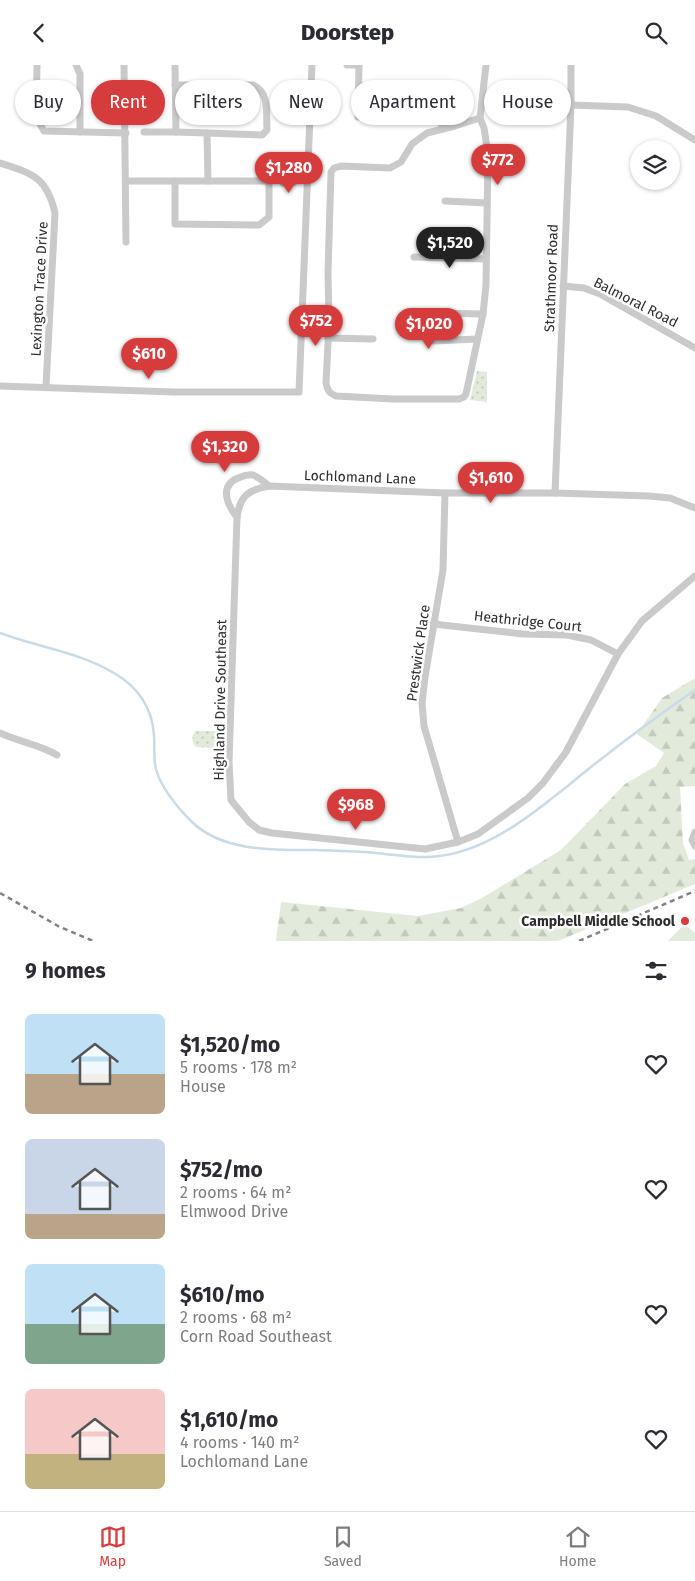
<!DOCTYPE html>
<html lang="en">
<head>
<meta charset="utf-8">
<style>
	body { margin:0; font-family:"Fira Sans",sans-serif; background:#f7f7f7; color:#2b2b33; height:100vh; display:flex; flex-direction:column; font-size:19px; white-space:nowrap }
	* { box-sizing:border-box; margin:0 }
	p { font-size:16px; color:#7c7c81 }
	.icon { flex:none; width:28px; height:28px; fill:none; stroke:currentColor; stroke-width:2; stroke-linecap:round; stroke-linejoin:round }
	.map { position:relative; height:876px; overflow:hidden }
	.sheet { display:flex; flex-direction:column; background:#fff; flex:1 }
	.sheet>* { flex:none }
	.guide { position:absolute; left:15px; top:15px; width:665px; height:45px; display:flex; gap:10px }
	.fabs { position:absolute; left:630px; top:75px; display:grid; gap:10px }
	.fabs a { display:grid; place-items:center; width:50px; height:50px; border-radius:50%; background:#fff; box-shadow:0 1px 4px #0004; font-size:25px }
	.price { position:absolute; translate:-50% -42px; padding:0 11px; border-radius:18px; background:#d73c3d; color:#fff; font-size:16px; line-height:32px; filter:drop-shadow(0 1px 2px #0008) }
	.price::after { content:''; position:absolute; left:50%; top:30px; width:15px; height:11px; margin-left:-8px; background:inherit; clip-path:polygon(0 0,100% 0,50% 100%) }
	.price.active { background:#222; color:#fff }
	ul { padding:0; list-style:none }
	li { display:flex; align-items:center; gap:15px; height:125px; padding:0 25px }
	li span { display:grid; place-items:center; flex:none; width:140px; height:100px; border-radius:8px; color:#555 }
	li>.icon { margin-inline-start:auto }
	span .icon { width:60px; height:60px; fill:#fffc; stroke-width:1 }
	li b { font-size:21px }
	h2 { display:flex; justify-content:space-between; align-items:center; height:60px; padding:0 25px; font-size:21px }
	.chip { padding:0 18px; border-radius:22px; background:#fff; box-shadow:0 1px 4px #0004; font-size:18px; line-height:45px }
	.chip.active { background:#d73c3d; color:#fff }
	header { display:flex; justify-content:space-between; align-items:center; height:65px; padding:0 25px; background:#fff; font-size:22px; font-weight:800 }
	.menu { display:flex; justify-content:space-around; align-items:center; height:70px; border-top:1px solid #e1e1e2; background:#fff; font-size:14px; color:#7c7c81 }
	.menu a { display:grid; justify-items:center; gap:2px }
	.menu .active { color:#d73c3d }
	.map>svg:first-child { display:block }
</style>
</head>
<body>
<header><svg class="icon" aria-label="back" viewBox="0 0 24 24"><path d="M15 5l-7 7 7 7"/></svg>Doorstep<svg class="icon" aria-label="search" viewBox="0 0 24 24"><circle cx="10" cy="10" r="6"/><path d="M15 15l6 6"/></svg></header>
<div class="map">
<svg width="695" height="876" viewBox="0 0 695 876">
	<defs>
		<pattern id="green-dots" width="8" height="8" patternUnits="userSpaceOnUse" patternTransform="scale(1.25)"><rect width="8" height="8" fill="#e2eadc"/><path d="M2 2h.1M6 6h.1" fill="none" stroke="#c2c9bd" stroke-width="1.8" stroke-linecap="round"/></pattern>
		<pattern id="forest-firs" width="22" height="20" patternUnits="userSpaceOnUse" patternTransform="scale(1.25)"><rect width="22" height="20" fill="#e2eadc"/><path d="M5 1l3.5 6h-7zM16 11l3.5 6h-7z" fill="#c2c9bd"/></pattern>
	</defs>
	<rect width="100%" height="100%" fill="#fff"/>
	<!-- green -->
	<g fill="url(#green-dots)">
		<path d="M477,306L487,307V337L470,335Z"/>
		<path d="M195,666H215L219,671V676L214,683L196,682C191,677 192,671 195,666Z"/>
	</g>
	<!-- forest -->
	<path fill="url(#forest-firs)" d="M695,613V721L680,722L683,778L689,795L695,794V819L558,876H276L281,837L418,851L461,843L482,833L561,785L625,719L656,701L664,688L637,669L662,633Z"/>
	<!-- pitch -->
	<path fill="#e2eadc" d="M685,859L695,868V876H668Z"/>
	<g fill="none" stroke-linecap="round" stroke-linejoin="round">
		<!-- stream -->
		<path stroke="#c9dae8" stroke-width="2.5" d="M0,568C37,582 79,587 114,608C138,622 152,642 154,670C155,682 153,693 156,704C161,723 178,743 192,757C223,787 275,785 316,785C336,786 356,786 376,788C397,790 419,794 440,791C497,784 548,736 591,702C625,675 659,650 695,625"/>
		<!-- minor -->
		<g stroke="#cacaca" stroke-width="7">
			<path d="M37,0L36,52L44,66L126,68"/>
			<path d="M76,0L80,9V67"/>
			<path d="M124,0L126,177"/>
			<path d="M347,0H359"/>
			<path d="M175,20H253C270,27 266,49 267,65L262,70L207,68"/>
			<path d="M440,39L442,64"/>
			<path d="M571,40L628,42L656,51L695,75"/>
			<path d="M358,52L359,0"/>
			<path d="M480,53L484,63L488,89L486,220L483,249L466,329L464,332L459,334H393L336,331C329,328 327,325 326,318L329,259L328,207L331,107L334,103L341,101L390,103L401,97L412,79L427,68L455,61Z"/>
			<path d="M480,53L486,0"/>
			<path d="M144,67H176L175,0"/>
			<path d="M0,98C32,108 47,112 55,148L46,321"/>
			<path d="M280,115L283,118H293L297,115"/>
			<path d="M126,116H175V159L259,160L269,152V116H208L207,68L176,67"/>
			<path d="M175,116H208"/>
			<path d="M269,116L280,115L283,113C291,112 298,115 307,115"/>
			<path d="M445,136L487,138"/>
			<path d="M414,192L486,194"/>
			<path d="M563,221L584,223L600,229L695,283"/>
			<path d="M328,273L373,274"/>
			<path d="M477,274L434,276L430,270V250L436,248L483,249"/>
			<path d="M0,321L173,327H299L312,0"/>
			<path d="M445,428L443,505L425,612L422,638L424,661L458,777"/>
			<path d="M555,428L571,40V0"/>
			<path d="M695,443L670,433L649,431L555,428H445L269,421C248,425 240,431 237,452L229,697L231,735L249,757L259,765L272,768L425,784L458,777L478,769L528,733L543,718L566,687L618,589L642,556L695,511"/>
			<path d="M237,452C227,440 219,421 238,413C243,411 247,409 253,410C259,412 264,417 269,421"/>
			<path d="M433,559L523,569L567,570L591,575L618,589"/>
			<path d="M0,668C19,677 39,679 57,690"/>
			<path d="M695,767L692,775L695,781"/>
		</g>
		<!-- rail -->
		<g stroke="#828282" stroke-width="2.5" stroke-dasharray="5 4" stroke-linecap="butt">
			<path d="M0,828L58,861L93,876"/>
			<path d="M579,876L695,826"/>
		</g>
	</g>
	<!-- markers -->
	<circle fill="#d73c3d" stroke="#fff" stroke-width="2" cx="685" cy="856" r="5"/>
	<g text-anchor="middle" stroke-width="5" stroke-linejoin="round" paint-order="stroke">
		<!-- street labels -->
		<g font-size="14" fill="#2d2d2d" stroke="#fff">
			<text transform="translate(551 213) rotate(-88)" y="5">Strathmoor Road</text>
			<text transform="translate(39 224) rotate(-87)" y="5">Lexington Trace Drive</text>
			<text transform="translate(636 237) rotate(27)" y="5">Balmoral Road</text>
			<text transform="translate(360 412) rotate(2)" y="5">Lochlomand Lane</text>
			<text transform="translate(528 556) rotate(6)" y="5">Heathridge Court</text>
			<text transform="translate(418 588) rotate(-82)" y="5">Prestwick Place</text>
			<text transform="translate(220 635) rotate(-89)" y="5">Highland Drive Southeast</text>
		</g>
		<!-- poi labels -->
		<g font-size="14" font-weight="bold" fill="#2d2d2d" stroke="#fff" text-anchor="end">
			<text x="675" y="861">Campbell Middle School</text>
		</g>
	</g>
</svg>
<div class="fabs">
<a><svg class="icon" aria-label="layers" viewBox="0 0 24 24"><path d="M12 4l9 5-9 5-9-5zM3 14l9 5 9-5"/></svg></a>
</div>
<b class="price" style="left:498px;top:121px">$772</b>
<b class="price" style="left:289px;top:129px">$1,280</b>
<b class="price active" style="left:450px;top:204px">$1,520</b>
<b class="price" style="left:316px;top:282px">$752</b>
<b class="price" style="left:429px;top:285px">$1,020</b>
<b class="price" style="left:149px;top:315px">$610</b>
<b class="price" style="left:225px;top:408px">$1,320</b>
<b class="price" style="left:491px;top:439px">$1,610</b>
<b class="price" style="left:356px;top:766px">$968</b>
<div class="guide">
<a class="chip">Buy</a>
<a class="chip active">Rent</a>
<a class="chip">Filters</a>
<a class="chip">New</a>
<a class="chip">Apartment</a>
<a class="chip">House</a>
</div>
</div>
<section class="sheet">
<h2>9 homes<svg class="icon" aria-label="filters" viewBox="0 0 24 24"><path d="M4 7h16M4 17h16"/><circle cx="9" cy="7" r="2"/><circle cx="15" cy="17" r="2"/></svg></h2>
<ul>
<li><span style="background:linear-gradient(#bfe0f5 60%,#b9a48a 0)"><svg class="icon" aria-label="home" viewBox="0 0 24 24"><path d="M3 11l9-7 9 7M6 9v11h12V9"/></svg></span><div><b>$1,520/mo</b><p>5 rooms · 178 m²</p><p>House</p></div><svg class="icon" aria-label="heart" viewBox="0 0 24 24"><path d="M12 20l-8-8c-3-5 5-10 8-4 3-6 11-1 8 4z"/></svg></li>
<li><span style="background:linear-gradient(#c9d6e8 75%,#b9a48a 0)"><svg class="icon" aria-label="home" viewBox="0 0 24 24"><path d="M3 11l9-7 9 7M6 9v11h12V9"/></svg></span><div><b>$752/mo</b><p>2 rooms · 64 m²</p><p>Elmwood Drive</p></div><svg class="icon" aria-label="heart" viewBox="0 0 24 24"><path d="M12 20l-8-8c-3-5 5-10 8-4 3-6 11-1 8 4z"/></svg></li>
<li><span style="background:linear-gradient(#bfe0f5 60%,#7fa58c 0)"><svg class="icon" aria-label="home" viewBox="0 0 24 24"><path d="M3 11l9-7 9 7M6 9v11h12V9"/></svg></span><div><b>$610/mo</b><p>2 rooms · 68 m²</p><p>Corn Road Southeast</p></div><svg class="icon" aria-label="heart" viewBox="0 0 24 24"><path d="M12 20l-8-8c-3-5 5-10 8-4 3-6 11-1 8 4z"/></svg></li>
<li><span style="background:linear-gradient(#f6c9c9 65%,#c2b280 0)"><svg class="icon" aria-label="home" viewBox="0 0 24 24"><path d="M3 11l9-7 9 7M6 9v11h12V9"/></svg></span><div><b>$1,610/mo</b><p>4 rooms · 140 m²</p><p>Lochlomand Lane</p></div><svg class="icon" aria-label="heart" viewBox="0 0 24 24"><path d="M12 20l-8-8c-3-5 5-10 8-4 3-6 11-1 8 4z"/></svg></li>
</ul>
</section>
<nav class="menu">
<a class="active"><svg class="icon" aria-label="map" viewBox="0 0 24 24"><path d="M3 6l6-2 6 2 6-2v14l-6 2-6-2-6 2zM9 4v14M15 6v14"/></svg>Map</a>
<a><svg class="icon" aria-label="saved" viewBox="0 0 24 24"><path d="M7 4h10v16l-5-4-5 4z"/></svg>Saved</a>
<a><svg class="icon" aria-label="home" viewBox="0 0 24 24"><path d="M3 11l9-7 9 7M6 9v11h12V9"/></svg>Home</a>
</nav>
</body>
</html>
